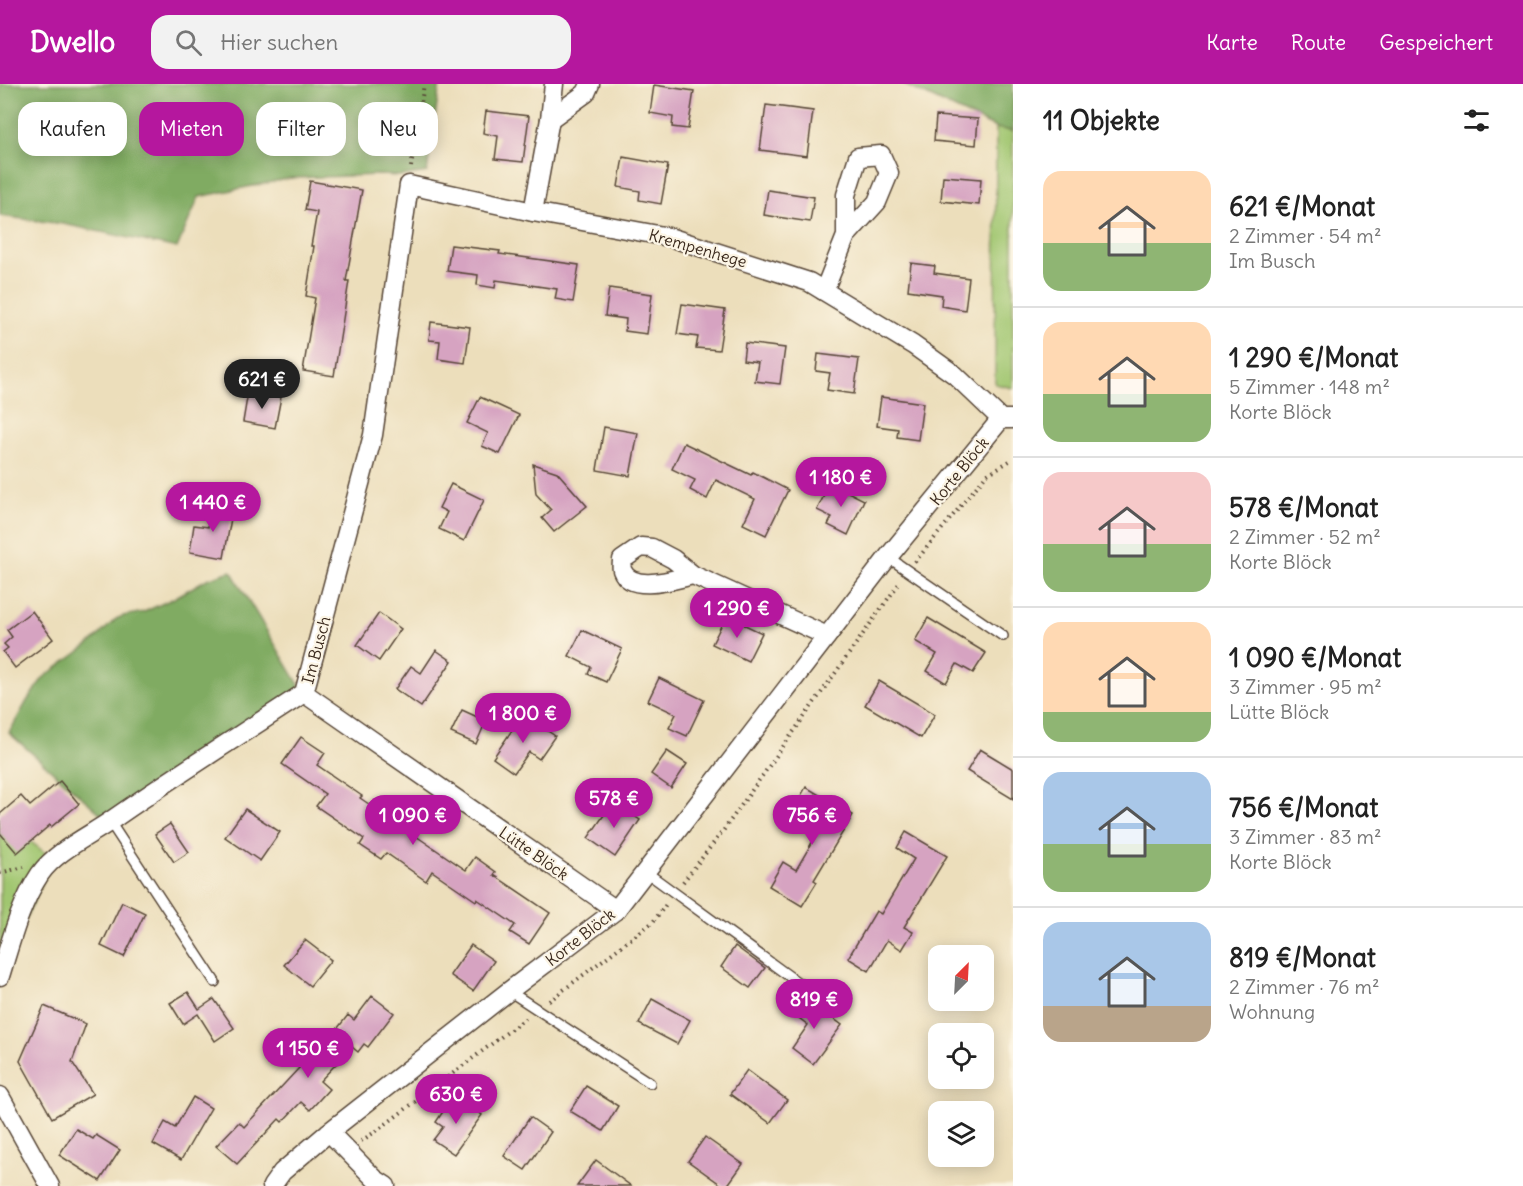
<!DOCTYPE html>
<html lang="de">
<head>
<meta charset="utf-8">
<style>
	body { margin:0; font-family:Delius,sans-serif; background:#f2f2f2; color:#222; height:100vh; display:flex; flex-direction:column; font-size:22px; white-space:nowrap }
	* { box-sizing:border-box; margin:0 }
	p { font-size:20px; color:#767676 }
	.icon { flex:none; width:33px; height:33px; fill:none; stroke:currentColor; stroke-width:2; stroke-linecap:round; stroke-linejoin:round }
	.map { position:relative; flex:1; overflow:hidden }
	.panel { display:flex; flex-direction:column; background:#fff; width:510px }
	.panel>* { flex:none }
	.top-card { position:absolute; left:18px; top:18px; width:570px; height:54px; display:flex; gap:12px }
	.needle { width:39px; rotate:24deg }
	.fabs { position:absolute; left:928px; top:861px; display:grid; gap:12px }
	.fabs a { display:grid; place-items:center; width:66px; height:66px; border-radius:12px; background:#fff; box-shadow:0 3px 15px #0003; font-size:30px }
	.price { position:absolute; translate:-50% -51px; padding:0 14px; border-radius:21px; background:#b5179e; color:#fff; font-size:20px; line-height:39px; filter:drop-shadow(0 2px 3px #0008) }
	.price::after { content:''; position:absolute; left:50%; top:36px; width:18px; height:14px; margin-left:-9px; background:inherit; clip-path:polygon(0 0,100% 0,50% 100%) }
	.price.selected { background:#222; color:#fff }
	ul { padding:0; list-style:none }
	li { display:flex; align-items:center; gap:18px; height:150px; padding:0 30px }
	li+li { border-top:2px solid #e0e0e0 }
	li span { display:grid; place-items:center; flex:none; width:168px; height:120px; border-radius:18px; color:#555 }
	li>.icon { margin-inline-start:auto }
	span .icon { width:72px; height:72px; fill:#fffc; stroke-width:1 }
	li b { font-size:26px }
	h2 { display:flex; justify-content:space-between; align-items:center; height:72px; padding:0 30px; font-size:26px }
	.pill { padding:0 21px; border-radius:18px; background:#fff; box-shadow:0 3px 15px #0003; font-size:21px; line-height:54px }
	.pill.selected { background:#b5179e; color:#fff }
	header { display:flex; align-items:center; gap:36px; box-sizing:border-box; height:84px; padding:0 30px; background:#b5179e; color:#fff }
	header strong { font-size:28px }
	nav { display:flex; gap:33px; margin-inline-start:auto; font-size:21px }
	.search { width:420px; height:54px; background:#f2f2f2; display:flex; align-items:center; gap:15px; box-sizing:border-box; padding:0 21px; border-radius:18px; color:#767676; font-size:22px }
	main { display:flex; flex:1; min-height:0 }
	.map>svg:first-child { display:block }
</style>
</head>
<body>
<header>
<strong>Dwello</strong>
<div class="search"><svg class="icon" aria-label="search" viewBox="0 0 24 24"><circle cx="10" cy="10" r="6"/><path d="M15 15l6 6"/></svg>Hier suchen</div>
<nav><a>Karte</a><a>Route</a><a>Gespeichert</a></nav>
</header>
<main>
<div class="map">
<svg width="1013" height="1102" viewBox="0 0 1013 1102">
	<rect width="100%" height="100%" fill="#fcf5e5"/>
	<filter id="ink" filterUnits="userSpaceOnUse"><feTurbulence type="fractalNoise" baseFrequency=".0167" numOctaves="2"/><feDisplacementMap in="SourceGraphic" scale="12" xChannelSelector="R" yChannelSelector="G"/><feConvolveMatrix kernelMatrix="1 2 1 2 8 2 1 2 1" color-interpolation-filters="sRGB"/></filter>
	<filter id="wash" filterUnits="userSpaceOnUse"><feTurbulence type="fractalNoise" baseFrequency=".008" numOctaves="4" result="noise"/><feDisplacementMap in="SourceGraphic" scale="24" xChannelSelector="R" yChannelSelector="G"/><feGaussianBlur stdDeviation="1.35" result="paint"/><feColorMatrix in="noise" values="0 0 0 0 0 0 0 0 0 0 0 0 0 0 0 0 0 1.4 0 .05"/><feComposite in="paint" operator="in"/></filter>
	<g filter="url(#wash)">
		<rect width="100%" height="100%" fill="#ecdebb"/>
		<!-- green -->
		<g fill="#a0c670" stroke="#6e7847" stroke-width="1.5">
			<path d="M903,0H1013V304L995,300L996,44Z"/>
			<path d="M0,734L53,775L0,892Z"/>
		</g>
		<!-- forest -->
		<g fill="#80ab62" stroke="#5e6a40" stroke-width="1.5">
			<path d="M0,0H440L427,88L401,92L379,91L291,94L199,113L177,164L63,140L0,132Z"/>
			<path d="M903,0H1013V47L996,44Z"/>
			<path d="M231,487L304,609L110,738L9,649L27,617L43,594L91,559L116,535L123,532L144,528L174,514L207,495Z"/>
		</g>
		<g id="blocks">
			<!-- building -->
			<g fill="#d6a3c1">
				<path d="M654,1L694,7L688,45L672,43L673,33L650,29Z"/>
				<path d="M766,21L813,27L807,72L760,66Z"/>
				<path d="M486,27L529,32L523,78L495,75L498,52L483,49Z"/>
				<path d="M936,32L978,35L976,61L934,57Z"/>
				<path d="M623,73L668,81L661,120L639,116L640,107L618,103Z"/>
				<path d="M943,92L981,95L979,121L941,117Z"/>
				<path d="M310,97L362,106L346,197H349L334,292L303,287L315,214L306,212L314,162H311L317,128L305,126Z"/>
				<path d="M768,106L814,113L810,138L764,131Z"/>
				<path d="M451,161L500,167L499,170L579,181L573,218L555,215L557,205L496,196L495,204L477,201L478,191L447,187Z"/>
				<path d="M911,179L935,182L934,189L969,194L965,226L941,222L942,211L908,206Z"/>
				<path d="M609,204L652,210L647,250L625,247L626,235L605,232Z"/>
				<path d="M682,220L725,226L719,266L696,264L698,253L677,250Z"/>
				<path d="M431,238L470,243L465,279L438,275L440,257L429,256Z"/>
				<path d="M745,259L785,264L780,300L755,297L758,278L743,276Z"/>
				<path d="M818,270L859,275L854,310L827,306L830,289L816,287Z"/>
				<path d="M248,308L281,313L275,344L243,338Z"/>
				<path d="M480,313L519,331L500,370L482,362L488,349L467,339Z"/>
				<path d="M881,313L923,319L918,356L897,353L898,345L877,342Z"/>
				<path d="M604,343L638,349L630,392L597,386Z"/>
				<path d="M684,359L751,391L753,388L788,406L766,451L743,440L755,415L716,396L707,415L690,406L695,396L672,385Z"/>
				<path d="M533,380L557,388L587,422L554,448L542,434L551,426L536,410Z"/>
				<path d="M830,399L864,416L848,451L828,441L832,433L817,426Z"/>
				<path d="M451,400L484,416L464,457L439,445L447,428L439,424Z"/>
				<path d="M212,419L233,423L224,474L190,468L194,441L208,443Z"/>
				<path d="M32,527L53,555L15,584L3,568L8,564L4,560L12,553L7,546Z"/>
				<path d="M379,529L401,545L379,577L357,561Z"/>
				<path d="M726,532L762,549L748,577L712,560Z"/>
				<path d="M928,534L986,569L973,589L957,580L946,599L927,587L937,570L915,557Z"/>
				<path d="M582,546L622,565L606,598L588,590L591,583L569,572Z"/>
				<path d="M436,566L452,577L421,623L395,605L411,582L421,589Z"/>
				<path d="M659,594L704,616L687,652L669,644L676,630L648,617Z"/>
				<path d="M879,597L935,630L921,654L865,621Z"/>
				<path d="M462,626L486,637L476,660L451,649Z"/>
				<path d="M523,630L555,652L539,675L529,668L514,689L493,674Z"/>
				<path d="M301,653L325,669L317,681L362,712L360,714L466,786L475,773L496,788L494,791L550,829L529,860L510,848L515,841L477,815L476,817L432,787L426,797L386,769L381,775L360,761L364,755L316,722L325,710L282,680Z"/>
				<path d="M980,665L1013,685V715L967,687Z"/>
				<path d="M667,667L687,680L671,704L651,690Z"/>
				<path d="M60,697L79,720L51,743L50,741L17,769L0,749V730L21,712L30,722Z"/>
				<path d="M806,703L853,731L814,796L817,798L802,822L769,802L783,778L796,786L821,743L793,726Z"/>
				<path d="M613,718L640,736L615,773L588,754Z"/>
				<path d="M245,725L280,748L260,777L225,753Z"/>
				<path d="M170,740L189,768L174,778L155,750Z"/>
				<path d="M906,748L947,772L904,843L913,848L902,866L887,856L869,887L848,874L876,827L881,830L914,775L897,764Z"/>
				<path d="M122,818L145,829L124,873L101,862Z"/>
				<path d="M305,856L331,876L310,902L284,881Z"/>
				<path d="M471,861L494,877L473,907L450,891Z"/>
				<path d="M735,862L765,884L750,904L721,883Z"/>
				<path d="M188,908L199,925L214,915L234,944L215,957L198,930L183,940L170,919Z"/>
				<path d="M372,912L394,929L368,963L364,960L358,968L352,963L320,997L329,1005L310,1026L301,1018L282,1038L279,1035L237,1080L216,1062L239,1038L244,1043L312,970L315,973L348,931L354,936Z"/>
				<path d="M803,912L842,941L813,980L792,964L808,941L791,928Z"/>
				<path d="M652,915L690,936L677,960L639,940Z"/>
				<path d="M44,922L86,940L72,978L93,1010L52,1034L20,977Z"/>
				<path d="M747,986L787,1016L770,1039L730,1010Z"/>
				<path d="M586,1002L618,1022L603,1047L570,1027Z"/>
				<path d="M459,1012L482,1031L454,1070L433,1056L443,1043L436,1038L448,1020L452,1022Z"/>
				<path d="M193,1013L211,1024L181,1076L153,1060L165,1038L175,1044Z"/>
				<path d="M530,1033L551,1048L525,1086L504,1072Z"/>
				<path d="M76,1045L93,1055L96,1051L120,1066L100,1097L59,1071Z"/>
				<path d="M705,1053L743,1080L727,1102H723L688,1077Z"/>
				<path d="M596,1076L631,1102H577Z"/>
			</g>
		</g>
	</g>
	<g filter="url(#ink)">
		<use href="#blocks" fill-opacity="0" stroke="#564536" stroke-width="1.5"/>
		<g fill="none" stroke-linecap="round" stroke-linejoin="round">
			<!-- lane casing -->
			<g stroke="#564536" stroke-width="12">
				<g id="lane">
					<path d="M888,473L908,487L1003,552"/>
					<path d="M110,738L215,898"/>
					<path d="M646,788L804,903"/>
					<path d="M509,907L650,999"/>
				</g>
			</g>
			<!-- street casing -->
			<g stroke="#564536" stroke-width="21">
				<g id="street">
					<path d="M550,35L586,9L590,0"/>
					<path d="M533,128L550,35L554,0"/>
					<path d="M824,207L846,152L877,118L889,89L881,71L858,73L846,111V152"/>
					<path d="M693,491C675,495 631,510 622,486C621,483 622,480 622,476L641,463L652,464L673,475L693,491L827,552"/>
					<path d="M304,609L616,826"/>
					<path d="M0,892C11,857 20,820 40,790C55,768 87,753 109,738C173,693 239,652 304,609L373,351L409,101L533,128L669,153L809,198L913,261L955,291L1001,335H1013"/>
					<path d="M0,1012L50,1102"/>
					<path d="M329,1048L375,1095L386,1102"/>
					<path d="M272,1102L282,1088L329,1048L509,907L616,826L888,473L1001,335"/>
				</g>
			</g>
			<!-- path -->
			<g stroke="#564536" stroke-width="4" stroke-dasharray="1.5 4.5" stroke-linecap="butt">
				<path d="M411,83L424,0"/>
				<path d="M915,478L986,391L1013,375"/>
				<path d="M0,789L24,783"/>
				<path d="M683,798L723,747L900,498"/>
				<path d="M549,917L653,838L667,819"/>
				<path d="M361,1057L378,1046L526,934"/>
			</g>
			<!-- lane -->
			<use href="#lane" stroke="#fff" stroke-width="9"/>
			<!-- street -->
			<use href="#street" stroke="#fff" stroke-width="18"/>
		</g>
	</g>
	<g text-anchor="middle" stroke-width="4.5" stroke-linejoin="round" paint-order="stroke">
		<!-- street labels -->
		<g font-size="16" fill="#3b2a1e" stroke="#fcf5e5">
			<text transform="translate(698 164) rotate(16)" y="6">Krempenhege</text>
			<text transform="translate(959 387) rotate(-51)" y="6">Korte Blöck</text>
			<text transform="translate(316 566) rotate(-75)" y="6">Im Busch</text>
			<text transform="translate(534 769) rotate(35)" y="6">Lütte Blöck</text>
			<text transform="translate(580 853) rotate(-38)" y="6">Korte Blöck</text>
		</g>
	</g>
</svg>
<div class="fabs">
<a><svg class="needle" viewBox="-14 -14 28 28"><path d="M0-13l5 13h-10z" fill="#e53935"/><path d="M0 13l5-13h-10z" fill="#767676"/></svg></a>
<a><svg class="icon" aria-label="locate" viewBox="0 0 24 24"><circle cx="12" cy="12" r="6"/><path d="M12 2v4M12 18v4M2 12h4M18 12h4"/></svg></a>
<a><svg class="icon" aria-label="layers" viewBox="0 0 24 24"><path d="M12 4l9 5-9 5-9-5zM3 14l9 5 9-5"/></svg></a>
</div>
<b class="price selected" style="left:262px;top:326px">621 €</b>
<b class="price" style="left:841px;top:424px">1 180 €</b>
<b class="price" style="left:213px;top:449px">1 440 €</b>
<b class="price" style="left:737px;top:555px">1 290 €</b>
<b class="price" style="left:523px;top:660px">1 800 €</b>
<b class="price" style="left:614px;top:745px">578 €</b>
<b class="price" style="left:413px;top:762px">1 090 €</b>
<b class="price" style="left:812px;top:762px">756 €</b>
<b class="price" style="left:814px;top:946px">819 €</b>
<b class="price" style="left:308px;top:995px">1 150 €</b>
<b class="price" style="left:456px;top:1041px">630 €</b>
<div class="top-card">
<a class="pill">Kaufen</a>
<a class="pill selected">Mieten</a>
<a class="pill">Filter</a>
<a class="pill">Neu</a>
</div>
</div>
<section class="panel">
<h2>11 Objekte<svg class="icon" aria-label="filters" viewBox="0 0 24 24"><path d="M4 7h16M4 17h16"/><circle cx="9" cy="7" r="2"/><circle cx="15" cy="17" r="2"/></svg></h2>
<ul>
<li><span style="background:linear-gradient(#ffd9b3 60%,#8fb573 0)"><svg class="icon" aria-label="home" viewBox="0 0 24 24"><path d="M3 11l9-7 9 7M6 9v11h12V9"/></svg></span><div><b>621 €/Monat</b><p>2 Zimmer · 54 m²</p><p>Im Busch</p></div></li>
<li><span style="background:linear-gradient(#ffd9b3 60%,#8fb573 0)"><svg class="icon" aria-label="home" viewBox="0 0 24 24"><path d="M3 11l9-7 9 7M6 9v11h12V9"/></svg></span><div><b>1 290 €/Monat</b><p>5 Zimmer · 148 m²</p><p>Korte Blöck</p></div></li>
<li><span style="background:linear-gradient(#f6c9c9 60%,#8fb573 0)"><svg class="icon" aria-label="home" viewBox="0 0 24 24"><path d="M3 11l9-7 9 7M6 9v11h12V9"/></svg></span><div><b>578 €/Monat</b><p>2 Zimmer · 52 m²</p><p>Korte Blöck</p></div></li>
<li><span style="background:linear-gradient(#ffd9b3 75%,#8fb573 0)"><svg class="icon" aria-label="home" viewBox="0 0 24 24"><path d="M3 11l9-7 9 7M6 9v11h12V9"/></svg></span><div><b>1 090 €/Monat</b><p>3 Zimmer · 95 m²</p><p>Lütte Blöck</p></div></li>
<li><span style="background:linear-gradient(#a9c7e8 60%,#8fb573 0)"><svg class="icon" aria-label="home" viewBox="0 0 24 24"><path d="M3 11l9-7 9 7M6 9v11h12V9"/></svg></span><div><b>756 €/Monat</b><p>3 Zimmer · 83 m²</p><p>Korte Blöck</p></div></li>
<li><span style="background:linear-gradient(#a9c7e8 70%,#b9a48a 0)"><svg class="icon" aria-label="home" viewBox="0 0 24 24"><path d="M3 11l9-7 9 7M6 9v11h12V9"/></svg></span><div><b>819 €/Monat</b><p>2 Zimmer · 76 m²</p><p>Wohnung</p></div></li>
</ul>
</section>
</main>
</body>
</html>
